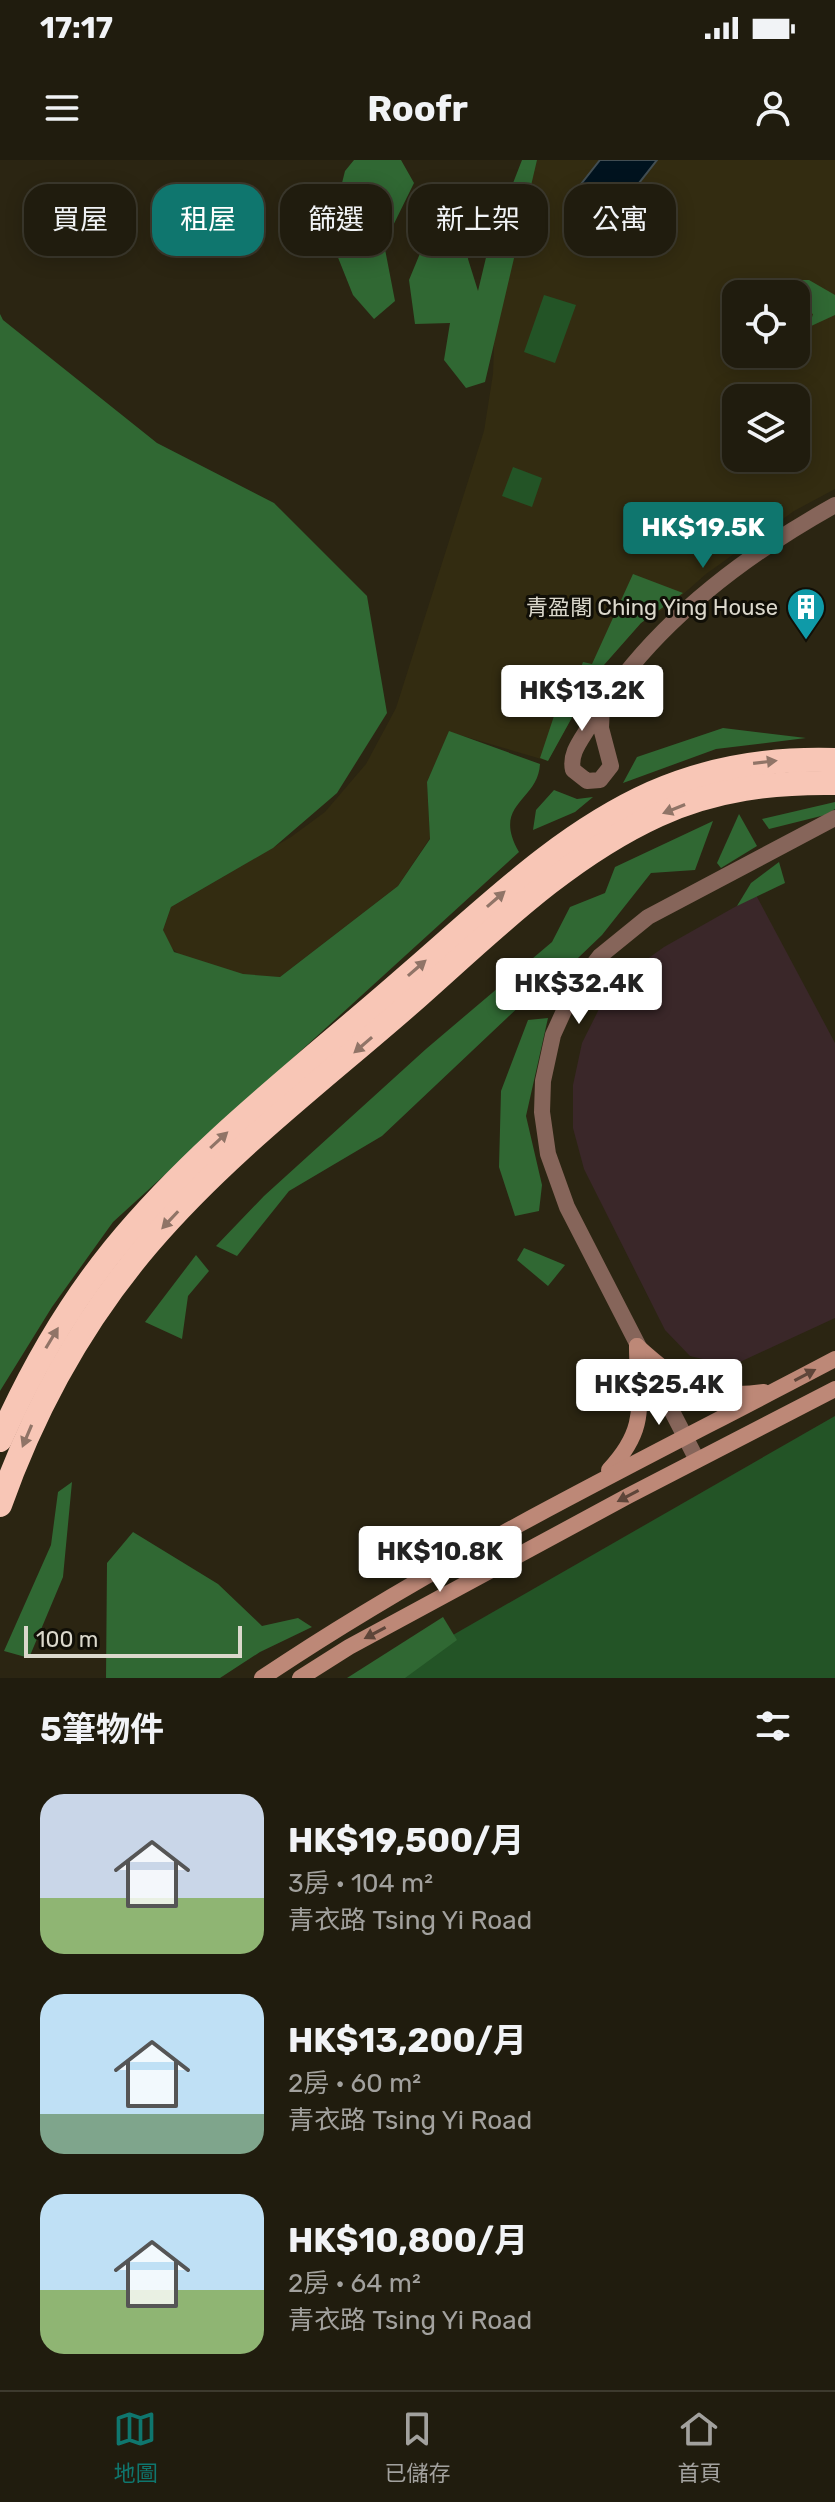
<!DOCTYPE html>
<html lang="zh-TW">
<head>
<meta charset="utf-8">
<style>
	body { margin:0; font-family:Rubik,"Noto Sans TC",sans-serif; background:#2d291c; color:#f1f3f6; height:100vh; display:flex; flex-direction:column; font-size:30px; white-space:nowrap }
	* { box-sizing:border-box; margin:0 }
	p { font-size:26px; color:#a2a19e }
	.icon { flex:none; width:44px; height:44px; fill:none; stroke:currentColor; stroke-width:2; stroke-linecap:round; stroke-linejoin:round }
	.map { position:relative; height:1518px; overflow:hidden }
	.panel { display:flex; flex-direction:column; background:#201c0e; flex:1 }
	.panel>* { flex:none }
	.guide { position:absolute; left:24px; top:24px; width:788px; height:72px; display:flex; gap:16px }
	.fabs { position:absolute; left:722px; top:120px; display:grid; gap:16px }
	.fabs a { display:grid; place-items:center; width:88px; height:88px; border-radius:16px; background:#201c0e; box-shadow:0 4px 20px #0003,0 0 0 2px #3d3a2e; font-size:40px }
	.scale { position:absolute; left:24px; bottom:20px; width:218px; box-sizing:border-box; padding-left:8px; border:4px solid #dbd8cc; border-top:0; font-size:22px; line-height:28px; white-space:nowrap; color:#dbd8cc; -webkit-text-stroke:6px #110f07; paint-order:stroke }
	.price { position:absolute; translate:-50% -68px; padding:0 18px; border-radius:8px; background:#fff; color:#222; font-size:26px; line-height:52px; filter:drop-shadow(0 2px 4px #0008) }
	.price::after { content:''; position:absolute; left:50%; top:48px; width:24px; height:18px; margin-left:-12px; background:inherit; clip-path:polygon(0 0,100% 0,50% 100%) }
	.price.selected { background:#0f766e; color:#fff }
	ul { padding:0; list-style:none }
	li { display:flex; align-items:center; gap:24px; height:200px; padding:0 40px }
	li span { display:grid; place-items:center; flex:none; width:224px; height:160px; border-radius:24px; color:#555 }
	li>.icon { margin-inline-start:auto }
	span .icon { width:96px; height:96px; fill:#fffc; stroke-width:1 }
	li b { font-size:34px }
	h2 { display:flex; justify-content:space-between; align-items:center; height:96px; padding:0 40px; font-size:34px }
	.chip { padding:0 28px; border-radius:24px; background:#201c0e; box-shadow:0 4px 20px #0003,0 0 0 2px #3d3a2e; font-size:28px; line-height:72px }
	.chip.selected { background:#0f766e; color:#fff }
	.status { display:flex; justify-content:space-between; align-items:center; height:56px; padding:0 40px; background:#201c0e; direction:ltr }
	.status svg { height:22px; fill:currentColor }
	header { display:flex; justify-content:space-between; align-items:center; height:104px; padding:0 40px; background:#201c0e; font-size:36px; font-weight:700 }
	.menu { display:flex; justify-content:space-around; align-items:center; height:112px; border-top:2px solid #3d3a2e; background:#201c0e; font-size:22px; color:#a2a19e }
	.menu a { display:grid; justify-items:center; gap:4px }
	.menu .selected { color:#0f766e }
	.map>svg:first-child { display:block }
</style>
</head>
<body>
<div class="status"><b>17:17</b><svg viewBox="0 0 49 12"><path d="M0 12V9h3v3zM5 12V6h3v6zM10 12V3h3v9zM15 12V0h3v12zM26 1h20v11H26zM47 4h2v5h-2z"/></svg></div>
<header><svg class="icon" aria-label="menu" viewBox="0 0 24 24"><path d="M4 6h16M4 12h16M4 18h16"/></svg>Roofr<svg class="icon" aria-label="person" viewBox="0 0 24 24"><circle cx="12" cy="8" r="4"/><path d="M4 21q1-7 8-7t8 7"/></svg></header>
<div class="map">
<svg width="835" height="1518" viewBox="0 0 835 1518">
	<rect width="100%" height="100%" fill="#2b2512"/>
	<!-- industrial -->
	<path fill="#3a2729" d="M756,735L835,883V1158L742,1201L724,1204L690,1196L665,1170L584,1009L573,968V925L582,883L601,845L629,812L664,787Z"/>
	<!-- built -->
	<path fill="#332c11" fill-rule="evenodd" d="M531,0H835V329L794,351L706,414L672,444L641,463L596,514L548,601L449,572L427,622L430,678L398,726L280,817L243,815L181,796L168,785L163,770L171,747L291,677L325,652L366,604L396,548L484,271L493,214L495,155ZM736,134H796V194H736ZM736,238H796V298H736Z"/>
	<!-- green -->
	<g fill="#235426">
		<path d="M544,135L576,145L555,203L524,192Z"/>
		<path d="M513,307L542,318L532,347L502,336Z"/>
		<path d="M835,1256V1518H378Z"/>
	</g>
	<!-- forest -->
	<g fill="#306833">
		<path d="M354,0H401L414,23L384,84L395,141L374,159L353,135L329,75L345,11Z"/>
		<path d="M522,0H537L485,222L466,228L444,200L450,163L415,164L409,120L433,62L466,40L468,99L478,131L489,85Z"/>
		<path d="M787,120H809L835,135V155L809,167L813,154L796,146V134H780Z"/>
		<path d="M0,154L3,160L157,283L274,343L367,436L387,553L337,633L273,688L171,747L163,770L174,792L243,814L280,817L398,726L430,679L427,622L449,571L540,604C538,642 491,643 519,692L113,1062L52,1147L0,1231Z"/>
		<path d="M633,414L683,433L641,463L596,514L548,601L540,598L557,547L566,549L583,502L592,504Z"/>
		<path d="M723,568L806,578L716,589L623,623L637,597Z"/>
		<path d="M554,630L577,639L593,637L575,652L533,670L536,650Z"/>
		<path d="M835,642V649L825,655L769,669L762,659Z"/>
		<path d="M739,654L757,686L721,708L717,703Z"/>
		<path d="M713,661L695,710L651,713L602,775L555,820L526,840L382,976L289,1031L237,1096L216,1086L264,1036L426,889L552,782L570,747L605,733L615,707Z"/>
		<path d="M779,702L785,723L737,746L751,723Z"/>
		<path d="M548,858L526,956L542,1025L539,1051L515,1056L499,1007L501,931L528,860Z"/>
		<path d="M524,1088L565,1105L548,1126L517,1100Z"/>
		<path d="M196,1095L209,1111L188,1136L182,1179L145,1162Z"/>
		<path d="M72,1322L63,1417L29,1498L4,1491L51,1385L58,1332Z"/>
		<path d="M133,1372L218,1424L262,1466L298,1458L312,1467L260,1492L220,1518H106L107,1403Z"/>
		<path d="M443,1457L457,1480L405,1518H347Z"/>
	</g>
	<!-- water -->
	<path fill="#00131f" stroke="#424e53" stroke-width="2" d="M600,0H657L610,60L574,33Z"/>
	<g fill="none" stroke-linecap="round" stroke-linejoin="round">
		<!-- minor -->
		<g stroke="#86655a" stroke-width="16">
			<path d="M602,544L601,568L611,606L600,620L587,621L573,610C569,593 582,579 590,565C646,470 740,398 835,345"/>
			<path d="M697,1300L567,1047L548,994L542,952L543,921L553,875L573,831L600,796L648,757L835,658"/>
		</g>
		<!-- secondary -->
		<g stroke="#bd8877" stroke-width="16">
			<path d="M637,1186C680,1225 705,1240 764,1232"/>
			<path d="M609,1310C651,1265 637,1241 637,1186"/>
			<path d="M262,1518C443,1396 642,1301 835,1199"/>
			<path d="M300,1518L349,1487L628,1336L835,1229"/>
		</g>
		<!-- motorway -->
		<g stroke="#f8c6b6" stroke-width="24">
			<path d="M0,1280C30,1212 67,1147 114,1089C198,986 307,904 406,817C483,751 558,675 652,633C711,607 772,598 835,600"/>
			<path d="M0,1345C34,1249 83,1160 149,1083C226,993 324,919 413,841C489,774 564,698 658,655C715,629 773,622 835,623"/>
		</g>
	</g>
	<!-- one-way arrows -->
	<defs><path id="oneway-solid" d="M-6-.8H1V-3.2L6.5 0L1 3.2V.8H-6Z" transform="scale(2)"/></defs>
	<g fill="#907467">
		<use href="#oneway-solid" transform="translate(765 602) rotate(-7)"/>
		<use href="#oneway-solid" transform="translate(674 649) rotate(158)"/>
		<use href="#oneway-solid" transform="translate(496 739) rotate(-41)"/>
		<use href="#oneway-solid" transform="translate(417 808) rotate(-41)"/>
		<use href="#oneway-solid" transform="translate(363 885) rotate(139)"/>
		<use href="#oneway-solid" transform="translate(219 980) rotate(-43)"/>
		<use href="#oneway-solid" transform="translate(170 1060) rotate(133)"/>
		<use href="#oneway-solid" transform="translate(52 1178) rotate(-59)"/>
		<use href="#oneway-solid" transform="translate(27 1276) rotate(113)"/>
	</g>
	<g fill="#5e4539">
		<use href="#oneway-solid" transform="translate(805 1215) rotate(-28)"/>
		<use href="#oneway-solid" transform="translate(628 1336) rotate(152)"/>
		<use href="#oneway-solid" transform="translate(375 1473) rotate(152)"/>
	</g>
	<!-- icons -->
	<defs>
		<g id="building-pin" transform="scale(2)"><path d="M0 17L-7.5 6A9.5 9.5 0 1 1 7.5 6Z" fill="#0f9aa8" stroke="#110f07"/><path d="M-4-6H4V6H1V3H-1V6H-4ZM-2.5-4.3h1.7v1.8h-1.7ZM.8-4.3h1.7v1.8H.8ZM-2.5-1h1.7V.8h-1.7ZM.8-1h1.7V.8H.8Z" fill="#fff"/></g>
	</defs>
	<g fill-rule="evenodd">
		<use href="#building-pin" x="806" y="447"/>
	</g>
	<g text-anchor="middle" stroke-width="6" stroke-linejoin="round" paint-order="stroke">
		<!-- poi labels -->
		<g font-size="22" fill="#dbd8cc" stroke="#110f07" text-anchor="end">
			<text x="778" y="455">青盈閣 Ching Ying House</text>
		</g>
	</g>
</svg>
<div class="fabs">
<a><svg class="icon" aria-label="locate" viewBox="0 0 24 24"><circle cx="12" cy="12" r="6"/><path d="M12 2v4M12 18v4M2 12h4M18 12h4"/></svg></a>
<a><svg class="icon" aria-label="layers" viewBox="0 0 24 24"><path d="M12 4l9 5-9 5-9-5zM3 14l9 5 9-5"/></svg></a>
</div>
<div class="scale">100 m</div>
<b class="price selected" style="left:703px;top:410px">HK$19.5K</b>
<b class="price" style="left:582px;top:573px">HK$13.2K</b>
<b class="price" style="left:579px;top:866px">HK$32.4K</b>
<b class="price" style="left:659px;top:1267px">HK$25.4K</b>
<b class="price" style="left:440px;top:1434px">HK$10.8K</b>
<div class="guide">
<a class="chip">買屋</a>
<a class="chip selected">租屋</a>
<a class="chip">篩選</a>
<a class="chip">新上架</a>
<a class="chip">公寓</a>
</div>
</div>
<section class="panel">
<h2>5筆物件<svg class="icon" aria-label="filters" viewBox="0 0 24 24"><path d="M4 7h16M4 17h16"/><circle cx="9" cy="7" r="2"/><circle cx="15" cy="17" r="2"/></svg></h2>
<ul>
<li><span style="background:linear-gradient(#c9d6e8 65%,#8fb573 0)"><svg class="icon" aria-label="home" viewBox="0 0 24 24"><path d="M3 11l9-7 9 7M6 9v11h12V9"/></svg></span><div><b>HK$19,500/月</b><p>3房 · 104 m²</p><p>青衣路 Tsing Yi Road</p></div></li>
<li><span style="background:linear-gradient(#bfe0f5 75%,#7fa58c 0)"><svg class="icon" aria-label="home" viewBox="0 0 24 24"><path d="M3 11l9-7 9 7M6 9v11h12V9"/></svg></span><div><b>HK$13,200/月</b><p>2房 · 60 m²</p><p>青衣路 Tsing Yi Road</p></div></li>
<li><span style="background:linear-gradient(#bfe0f5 60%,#8fb573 0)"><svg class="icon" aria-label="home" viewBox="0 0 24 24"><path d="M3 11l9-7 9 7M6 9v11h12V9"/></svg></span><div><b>HK$10,800/月</b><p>2房 · 64 m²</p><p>青衣路 Tsing Yi Road</p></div></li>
</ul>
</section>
<nav class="menu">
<a class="selected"><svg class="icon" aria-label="map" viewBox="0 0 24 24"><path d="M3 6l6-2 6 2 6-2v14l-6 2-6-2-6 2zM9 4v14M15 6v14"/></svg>地圖</a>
<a><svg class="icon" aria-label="saved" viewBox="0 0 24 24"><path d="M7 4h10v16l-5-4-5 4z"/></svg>已儲存</a>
<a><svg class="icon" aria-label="home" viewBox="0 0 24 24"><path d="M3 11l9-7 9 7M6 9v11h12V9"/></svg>首頁</a>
</nav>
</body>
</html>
